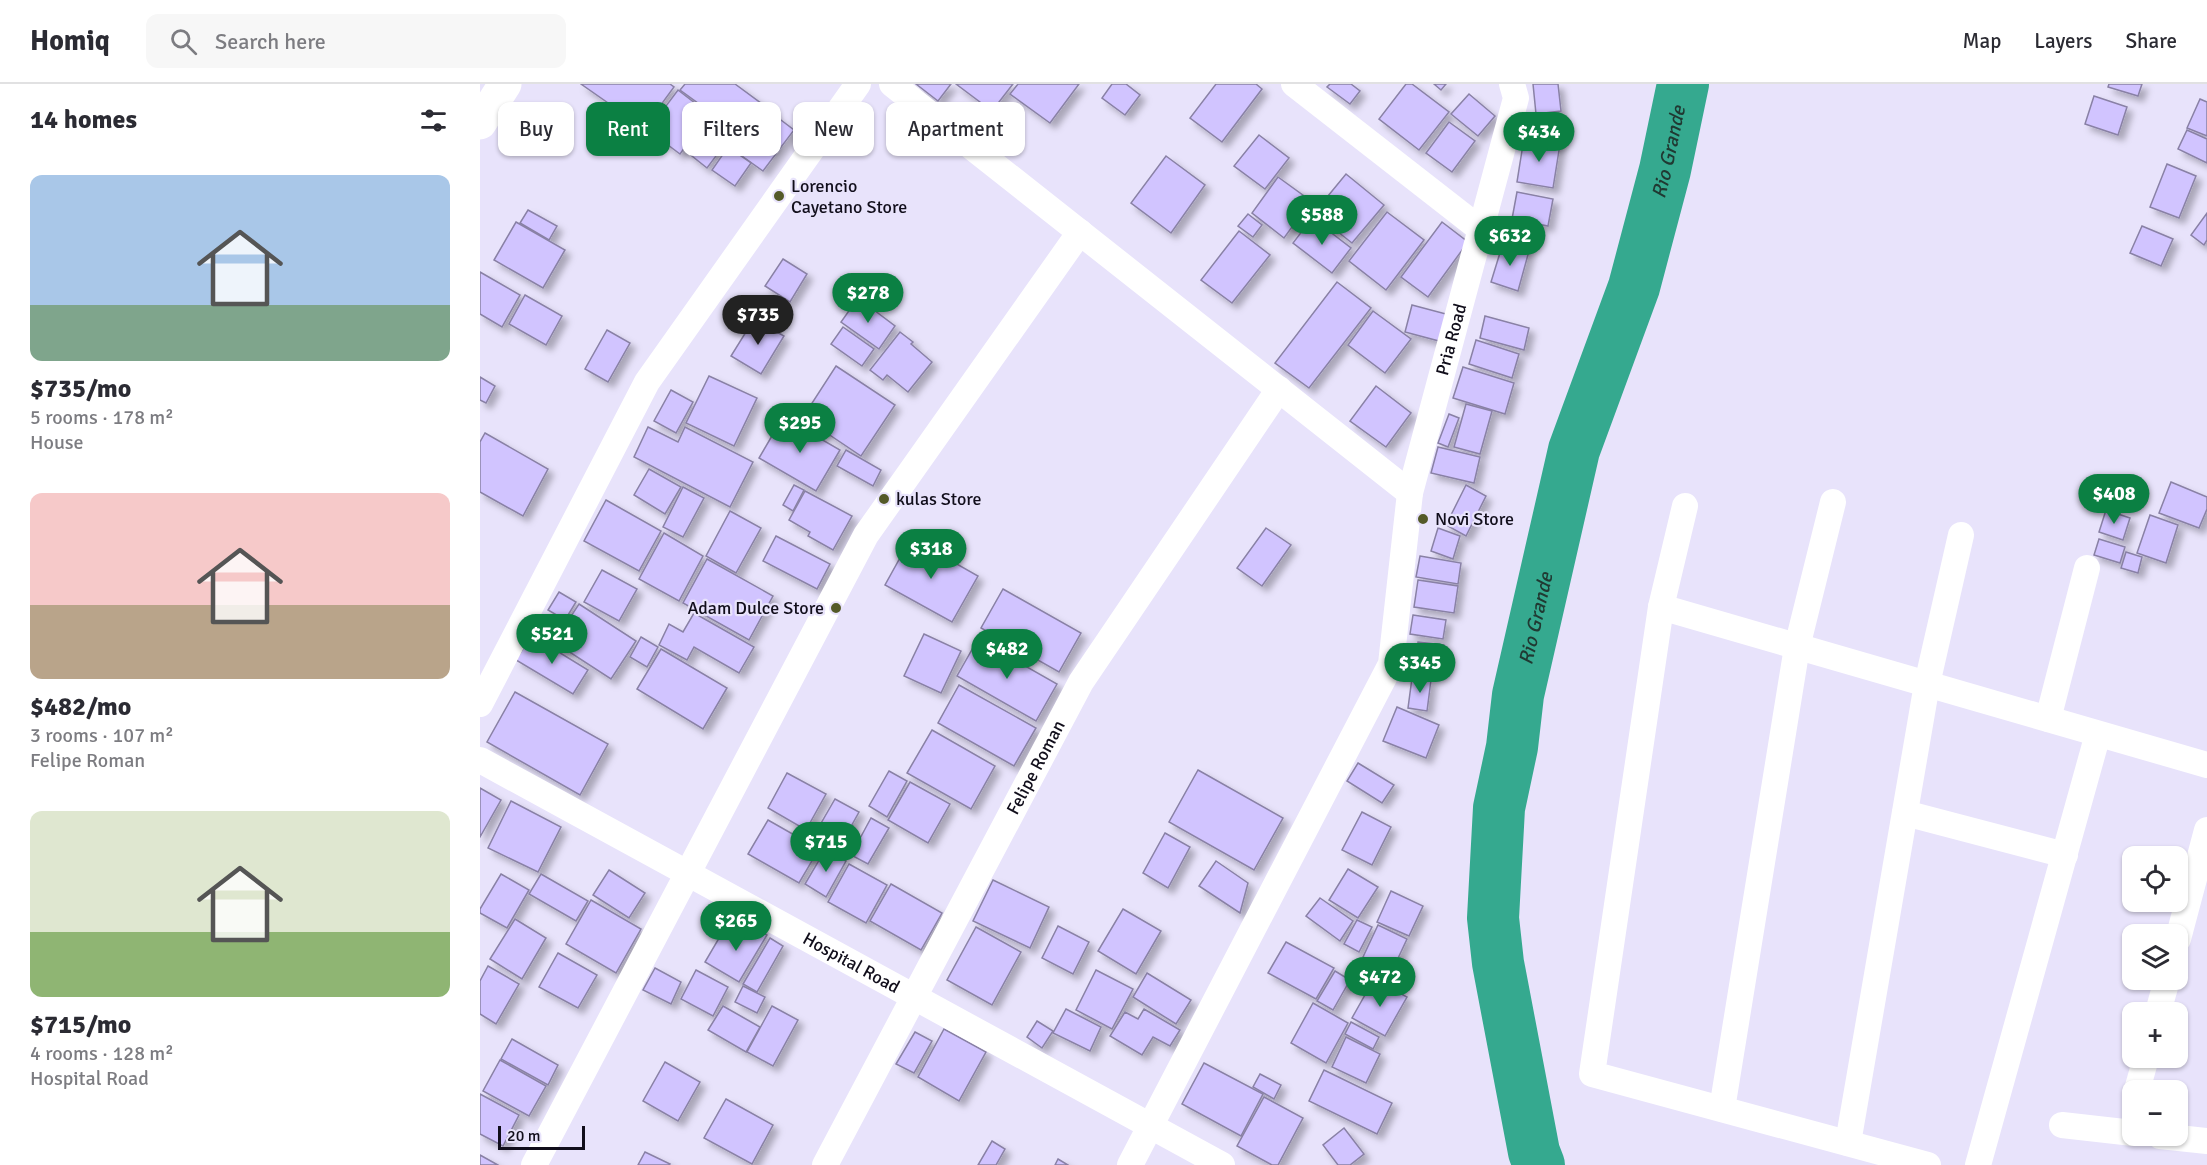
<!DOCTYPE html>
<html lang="en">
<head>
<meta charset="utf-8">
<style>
	body { margin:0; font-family:Signika,sans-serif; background:#f7f7f7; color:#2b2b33; height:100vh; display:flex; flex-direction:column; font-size:22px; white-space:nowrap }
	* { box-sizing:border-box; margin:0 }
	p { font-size:20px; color:#7c7c81 }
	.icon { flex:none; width:33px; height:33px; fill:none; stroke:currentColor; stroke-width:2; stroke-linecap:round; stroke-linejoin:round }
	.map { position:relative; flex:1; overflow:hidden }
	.panel { display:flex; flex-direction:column; background:#fff; width:480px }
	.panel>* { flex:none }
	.banner { position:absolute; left:18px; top:18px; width:570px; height:54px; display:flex; gap:12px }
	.controls { position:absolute; left:1642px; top:762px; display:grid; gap:12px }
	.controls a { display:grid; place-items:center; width:66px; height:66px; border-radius:12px; background:#fff; box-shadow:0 2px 4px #0004; font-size:30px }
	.scale { position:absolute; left:18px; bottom:15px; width:87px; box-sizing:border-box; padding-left:6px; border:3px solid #110e1b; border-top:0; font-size:16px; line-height:21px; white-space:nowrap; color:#110e1b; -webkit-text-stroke:4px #e8e3fb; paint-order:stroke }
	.price { position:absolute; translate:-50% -51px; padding:0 14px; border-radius:21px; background:#0b8043; color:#fff; font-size:20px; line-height:39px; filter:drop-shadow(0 2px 3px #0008) }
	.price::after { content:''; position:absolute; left:50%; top:36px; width:18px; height:14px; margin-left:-9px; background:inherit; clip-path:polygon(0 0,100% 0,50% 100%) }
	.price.on { background:#222; color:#fff }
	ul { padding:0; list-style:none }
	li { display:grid; align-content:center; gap:12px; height:318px; padding:0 30px }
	li span { display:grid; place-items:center; height:186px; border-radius:12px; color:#555 }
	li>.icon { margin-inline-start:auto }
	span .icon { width:108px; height:108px; fill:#fffc; stroke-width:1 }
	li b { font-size:26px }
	h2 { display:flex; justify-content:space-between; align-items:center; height:72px; padding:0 30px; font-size:26px }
	.chip { padding:0 21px; border-radius:12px; background:#fff; box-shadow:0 2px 4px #0004; font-size:21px; line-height:54px }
	.chip.on { background:#0b8043; color:#fff }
	header { display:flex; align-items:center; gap:36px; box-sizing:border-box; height:84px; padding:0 30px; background:#fff; border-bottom:2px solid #e1e1e2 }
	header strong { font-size:28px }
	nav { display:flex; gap:33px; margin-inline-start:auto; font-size:21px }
	.search { width:420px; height:54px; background:#f7f7f7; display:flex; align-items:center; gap:15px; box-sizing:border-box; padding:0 21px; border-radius:12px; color:#7c7c81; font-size:22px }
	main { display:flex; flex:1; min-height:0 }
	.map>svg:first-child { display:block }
</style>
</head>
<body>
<header>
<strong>Homiq</strong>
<div class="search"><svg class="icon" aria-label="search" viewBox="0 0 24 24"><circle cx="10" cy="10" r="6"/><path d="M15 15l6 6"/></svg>Search here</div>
<nav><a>Map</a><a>Layers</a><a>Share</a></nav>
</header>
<main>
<section class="panel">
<h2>14 homes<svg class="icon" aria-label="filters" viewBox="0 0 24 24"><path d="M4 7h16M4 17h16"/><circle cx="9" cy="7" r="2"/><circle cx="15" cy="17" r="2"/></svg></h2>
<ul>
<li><span style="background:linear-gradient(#a9c7e8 70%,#7fa58c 0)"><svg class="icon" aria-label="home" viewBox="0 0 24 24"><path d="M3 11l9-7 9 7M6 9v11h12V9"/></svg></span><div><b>$735/mo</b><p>5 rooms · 178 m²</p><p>House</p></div></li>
<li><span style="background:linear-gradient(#f6c9c9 60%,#b9a48a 0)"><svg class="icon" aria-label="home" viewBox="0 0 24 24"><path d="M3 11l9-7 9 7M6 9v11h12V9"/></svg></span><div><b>$482/mo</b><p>3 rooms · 107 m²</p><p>Felipe Roman</p></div></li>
<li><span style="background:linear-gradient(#dfe7d0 65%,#8fb573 0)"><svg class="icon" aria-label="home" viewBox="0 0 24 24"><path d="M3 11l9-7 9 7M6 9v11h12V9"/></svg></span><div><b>$715/mo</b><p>4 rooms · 128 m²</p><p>Hospital Road</p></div></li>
</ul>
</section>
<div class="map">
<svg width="1727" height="1081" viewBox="0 0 1727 1081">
	<defs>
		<filter id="shadow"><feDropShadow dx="5.5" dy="5.5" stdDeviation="3" flood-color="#0004"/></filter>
	</defs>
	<rect width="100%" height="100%" fill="#e8e3fb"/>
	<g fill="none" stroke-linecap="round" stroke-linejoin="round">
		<!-- river -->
		<path stroke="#35a98f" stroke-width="52" id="s1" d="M1059,1081L1054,1068L1018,879L1013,834L1019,724L1032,663L1038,611L1094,366L1154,203L1185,86L1203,0"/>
	</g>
	<!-- building -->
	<g fill="#d1c4ff" stroke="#8981a5" stroke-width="1.5" filter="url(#shadow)">
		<path d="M101,0H190L194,3L164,44Z"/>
		<path d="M205,0H255L293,28L272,58L200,6Z"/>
		<path d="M436,0H471L458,17Z"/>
		<path d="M476,0H533L512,27Z"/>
		<path d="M538,0H599L570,39L530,10Z"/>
		<path d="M632,0H646L660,11L645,31L622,14Z"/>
		<path d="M736,0H776L782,5L742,58L710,34Z"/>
		<path d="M850,0H871L880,7L870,20L847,3Z"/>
		<path d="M926,0H932L969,28L939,66L899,35Z"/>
		<path d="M954,0H966L961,6Z"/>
		<path d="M1053,0H1078L1081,27L1056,30Z"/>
		<path d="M1629,0H1662L1658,12L1628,3Z"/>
		<path d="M198,6L229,30L200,70L168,46Z"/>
		<path d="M989,10L1015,32L998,52L971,30Z"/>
		<path d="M1614,12L1647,23L1638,51L1605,40Z"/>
		<path d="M1720,15L1727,18V52L1707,44Z"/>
		<path d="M293,30L314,46L283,87L262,72Z"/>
		<path d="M1050,33H1082L1081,55L1050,54Z"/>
		<path d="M969,38L995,57L972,88L946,69Z"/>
		<path d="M225,44L245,60L227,84L207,68Z"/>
		<path d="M1707,46L1727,55V79L1698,65Z"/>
		<path d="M779,51L809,74L785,105L754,82Z"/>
		<path d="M1044,54L1080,60L1073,104L1037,98Z"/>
		<path d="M248,63L271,79L255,102L232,86Z"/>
		<path d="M686,72L725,101L691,149L651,119Z"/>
		<path d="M1687,80L1716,92L1699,134L1670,123Z"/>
		<path d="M866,90L904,121L872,159L834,129Z"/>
		<path d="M798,93L831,117L804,154L772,129Z"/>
		<path d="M1037,108L1073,115L1068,142L1032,135Z"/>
		<path d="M48,126L77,142L69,156L40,139Z"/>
		<path d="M907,128L944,156L906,206L869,177Z"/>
		<path d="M1727,129V156L1724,161L1711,151Z"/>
		<path d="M768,130L782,141L773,153L758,142Z"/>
		<path d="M832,134L871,164L852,189L813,159Z"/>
		<path d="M36,138L85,166L63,204L14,176Z"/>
		<path d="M962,138L988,158L948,213L921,193Z"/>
		<path d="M1662,142L1693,155L1681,182L1650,169Z"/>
		<path d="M759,147L790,171L752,219L721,196Z"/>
		<path d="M1023,159L1049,167L1038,207L1011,198Z"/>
		<path d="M303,175L327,190L310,218L285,202Z"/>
		<path d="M0,188L40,211L22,243L0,230Z"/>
		<path d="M857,198L891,224L829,304L795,279Z"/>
		<path d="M45,211L82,232L66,261L29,240Z"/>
		<path d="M378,214L415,242L399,265L361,238Z"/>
		<path d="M932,221L966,230L959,257L925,248Z"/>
		<path d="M893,227L931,255L905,289L868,261Z"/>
		<path d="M1005,232L1049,244L1044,266L1000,254Z"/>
		<path d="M274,235L304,252L281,290L251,272Z"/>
		<path d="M363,243L394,265L382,282L351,260Z"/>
		<path d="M127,246L150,259L128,298L105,285Z"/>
		<path d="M420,248L433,258L431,260L452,278L428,308L407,291L403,296L390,286Z"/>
		<path d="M996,256L1039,270L1032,294L989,280Z"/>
		<path d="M356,282L415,321L381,372L323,333Z"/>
		<path d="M983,283L1034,299L1025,330L973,314Z"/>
		<path d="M229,292L277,314L254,362L206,339Z"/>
		<path d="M0,293L15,302L6,319L0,316Z"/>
		<path d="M896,302L931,329L906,363L870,337Z"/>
		<path d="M191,306L213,318L196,349L174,337Z"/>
		<path d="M986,320L1012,327L1000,370L974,363Z"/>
		<path d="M969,330L979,334L968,363L958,359Z"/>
		<path d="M303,333L360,366L336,407L279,374Z"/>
		<path d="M168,343L198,358L205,343L273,378L250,423L154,373Z"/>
		<path d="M5,349L68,385L43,432L0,408V358Z"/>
		<path d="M958,363L1000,373L994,399L951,389Z"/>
		<path d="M366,366L401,386L393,402L357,382Z"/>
		<path d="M169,385L201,403L185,430L154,411Z"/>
		<path d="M1691,398L1727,413V425L1719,444L1679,429Z"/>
		<path d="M314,401L324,406L313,427L303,421Z"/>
		<path d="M986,401L1006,412L986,452L966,441Z"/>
		<path d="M203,403L224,414L203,453L183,443Z"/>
		<path d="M325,407L372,432L353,466L328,452L330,448L309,436Z"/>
		<path d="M126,416L181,447L159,487L104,457Z"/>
		<path d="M1626,426L1650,434L1643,456L1619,448Z"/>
		<path d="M250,427L281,444L256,489L226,472Z"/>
		<path d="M1670,431L1698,441L1686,479L1657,469Z"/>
		<path d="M786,444L811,461L782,502L757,484Z"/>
		<path d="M958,444L980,452L973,475L951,467Z"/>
		<path d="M184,449L223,472L199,517L159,495Z"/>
		<path d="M296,452L350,480L337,505L283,477Z"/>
		<path d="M431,454L498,492L472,538L405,501Z"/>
		<path d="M1619,455L1645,463L1640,479L1614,471Z"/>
		<path d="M1646,468L1662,473L1658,489L1641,484Z"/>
		<path d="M940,472L981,479L978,500L936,493Z"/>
		<path d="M227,475L293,512L269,556L203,519Z"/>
		<path d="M122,486L157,505L139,537L104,518Z"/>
		<path d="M938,496L978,502L974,529L934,523Z"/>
		<path d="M523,505L601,549L579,588L501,544Z"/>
		<path d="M79,508L96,518L85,536L68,526Z"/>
		<path d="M99,520L156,557L131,595L74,558Z"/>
		<path d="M214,529L274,563L259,589L214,563L207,576L179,561L189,540L203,548Z"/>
		<path d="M933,531L966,536L963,555L930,550Z"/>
		<path d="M444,550L481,567L461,609L424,592Z"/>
		<path d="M51,551L108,586L93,610L36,576Z"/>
		<path d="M161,553L178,563L167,583L150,573Z"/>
		<path d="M498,555L577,600L556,637L477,592Z"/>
		<path d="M938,558L964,561L961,587L935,585Z"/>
		<path d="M181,565L247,604L223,645L157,605Z"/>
		<path d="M932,594L951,596L947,627L928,624Z"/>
		<path d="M479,601L556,644L534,682L458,639Z"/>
		<path d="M35,608L128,660L100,711L7,658Z"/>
		<path d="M917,623L959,641L946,674L903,657Z"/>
		<path d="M452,646L515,682L491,725L427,689Z"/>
		<path d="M878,679L914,701L902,719L867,697Z"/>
		<path d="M718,686L803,734L774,786L689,738Z"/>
		<path d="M409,687L427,697L407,733L389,722Z"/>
		<path d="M307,689L346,710L326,746L288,724Z"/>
		<path d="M430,698L470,720L448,759L408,736Z"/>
		<path d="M0,704L21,716L0,753Z"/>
		<path d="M355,715L379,728L364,755L340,741Z"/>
		<path d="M31,717L81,743L58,788L8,764Z"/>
		<path d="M882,728L911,743L892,781L862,766Z"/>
		<path d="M391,734L409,744L388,780L371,771Z"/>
		<path d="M288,736L339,765L319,799L268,770Z"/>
		<path d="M685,749L710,763L688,804L663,789Z"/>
		<path d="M345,766L366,777L346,813L325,800Z"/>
		<path d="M736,777L768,799L760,829L719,802Z"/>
		<path d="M369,780L407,801L386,839L348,818Z"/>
		<path d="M868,785L898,803L878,834L849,816Z"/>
		<path d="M129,786L165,809L149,834L113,811Z"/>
		<path d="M21,790L49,806L27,844L0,829V825Z"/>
		<path d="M61,790L108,817L96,837L49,810Z"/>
		<path d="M513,796L569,823L550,864L493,837Z"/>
		<path d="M411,800L462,829L441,866L390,837Z"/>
		<path d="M911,807L943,822L929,852L897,838Z"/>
		<path d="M840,814L873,837L860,857L826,832Z"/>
		<path d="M111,816L161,845L136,889L86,860Z"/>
		<path d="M643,825L681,847L656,890L618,867Z"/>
		<path d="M35,835L66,854L42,895L10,875Z"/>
		<path d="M877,836L892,843L879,868L864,860Z"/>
		<path d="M265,838L287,851L259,898L225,878L242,849L255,856Z"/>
		<path d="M898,841L927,855L912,887L883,873Z"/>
		<path d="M578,842L609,858L593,890L562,874Z"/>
		<path d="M496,843L541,868L512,921L467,896Z"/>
		<path d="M290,854L303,862L277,908L263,900Z"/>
		<path d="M806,858L854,884L836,915L788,889Z"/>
		<path d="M78,869L117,891L98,924L59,903Z"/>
		<path d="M8,882L39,900L16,940L0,930V897Z"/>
		<path d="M175,884L201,898L191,920L163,906Z"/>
		<path d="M216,886L248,903L233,932L201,915Z"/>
		<path d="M616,886L653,905L632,945L596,926Z"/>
		<path d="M855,887L870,896L853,926L837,917Z"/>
		<path d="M667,889L711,916L696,940L653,913Z"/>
		<path d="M894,895L927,913L905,952L872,934Z"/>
		<path d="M263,902L285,913L277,929L255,918Z"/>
		<path d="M833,919L868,939L846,979L811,959Z"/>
		<path d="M243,922L280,943L266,968L228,946Z"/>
		<path d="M292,922L318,936L293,982L267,968Z"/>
		<path d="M586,925L621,943L610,967L573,949Z"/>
		<path d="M664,925L700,946L690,962L673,953L662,971L630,952L645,928L658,935Z"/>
		<path d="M557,937L573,947L562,964L547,953Z"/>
		<path d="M871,938L899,953L893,965L865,950Z"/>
		<path d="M464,945L506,968L479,1017L438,993Z"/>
		<path d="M435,948L452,957L434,989L416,980Z"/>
		<path d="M866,953L900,970L886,999L852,983Z"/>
		<path d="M32,955L78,981L68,1001L21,975Z"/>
		<path d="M20,976L66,1002L49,1032L3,1007Z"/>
		<path d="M185,978L220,998L198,1037L163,1017Z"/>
		<path d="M724,979L783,1010L761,1052L702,1020Z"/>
		<path d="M844,986L912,1019L897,1050L829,1017Z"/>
		<path d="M780,990L801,1001L794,1015L773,1003Z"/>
		<path d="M0,1010L39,1031L23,1062L0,1050Z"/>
		<path d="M784,1013L823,1034L798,1081H792L757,1062Z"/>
		<path d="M246,1015L293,1041L272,1080L224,1054Z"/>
		<path d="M864,1044L884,1070L870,1081H858L843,1061Z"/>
		<path d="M512,1057L525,1065L516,1081H498Z"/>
		<path d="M165,1068L190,1080L189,1081H158Z"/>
		<path d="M0,1071L18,1081H0Z"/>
		<path d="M578,1075L588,1081H575Z"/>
	</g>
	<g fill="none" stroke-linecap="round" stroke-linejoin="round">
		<!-- street -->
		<g stroke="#fff" stroke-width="26">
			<path d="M412,0L930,409"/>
			<path d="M814,0L1000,145"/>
			<path d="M1205,422L1181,523L1112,990L1448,1081"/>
			<path d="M1181,523L1727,681"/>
			<path d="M0,620L167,298L378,0"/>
			<path d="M1568,635L1607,484"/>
			<path id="s2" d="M0,676L742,1081"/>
			<path d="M1425,729L1585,771"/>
			<path d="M1698,855L1727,746"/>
			<path d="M1678,928L1687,896"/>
			<path d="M1657,1006L1666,974"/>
			<path d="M1242,1025L1317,563L1353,418"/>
			<path d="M1582,1041L1653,1049"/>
			<path d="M1680,1052L1727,1057"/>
			<path d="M1368,1059L1447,600L1481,451"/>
			<path d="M54,1081L386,451L600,148"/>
			<path id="s3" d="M345,1081L601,598L799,305"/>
			<path id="s4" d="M650,1081L911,580L930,409L1036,14L1032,0"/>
			<path d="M1498,1081L1618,650"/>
		</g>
		<!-- secondary -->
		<path stroke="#fff" stroke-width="33" d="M0,39L25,0"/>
	</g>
	<!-- markers -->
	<g fill="#545a28" stroke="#e8e3fb" stroke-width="2">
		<circle cx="299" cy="112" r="6"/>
		<circle cx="404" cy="415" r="6"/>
		<circle cx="943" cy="435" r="6"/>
		<circle cx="356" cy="524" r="6"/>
	</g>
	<g text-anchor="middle" stroke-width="4.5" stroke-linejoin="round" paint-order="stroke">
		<!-- poi labels -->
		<g font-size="18" fill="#110e1b" stroke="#e8e3fb" text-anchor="start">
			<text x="311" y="108">Lorencio<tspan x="311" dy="21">Cayetano Store</tspan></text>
			<text x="416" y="421">kulas Store</text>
			<text x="955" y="441">Novi Store</text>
			<text x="344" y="530" text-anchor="end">Adam Dulce Store</text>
		</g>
		<!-- street labels -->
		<g font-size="18" fill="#110e1b" stroke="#e8e3fb">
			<text dy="6" stroke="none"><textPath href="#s4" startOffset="896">Pria Road</textPath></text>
			<text dy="6" stroke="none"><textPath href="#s3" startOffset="450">Felipe Roman</textPath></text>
			<text dy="6" stroke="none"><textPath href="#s2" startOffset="423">Hospital Road</textPath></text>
		</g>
		<!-- water labels -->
		<g font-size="20" font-style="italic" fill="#203932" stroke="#e8e3fb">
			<text dy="7" stroke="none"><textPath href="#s1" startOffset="1041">Rio Grande</textPath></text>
			<text dy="7" stroke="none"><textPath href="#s1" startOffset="555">Rio Grande</textPath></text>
		</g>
	</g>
</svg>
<div class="controls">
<a><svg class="icon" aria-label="locate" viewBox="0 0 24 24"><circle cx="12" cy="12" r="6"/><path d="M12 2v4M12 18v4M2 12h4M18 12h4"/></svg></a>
<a><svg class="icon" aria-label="layers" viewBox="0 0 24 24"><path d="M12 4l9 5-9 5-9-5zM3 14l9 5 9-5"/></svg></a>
<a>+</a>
<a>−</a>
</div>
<div class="scale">20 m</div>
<b class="price" style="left:1059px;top:79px">$434</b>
<b class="price" style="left:842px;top:162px">$588</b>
<b class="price" style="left:1030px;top:183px">$632</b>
<b class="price" style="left:388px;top:240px">$278</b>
<b class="price on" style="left:278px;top:262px">$735</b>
<b class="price" style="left:320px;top:370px">$295</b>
<b class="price" style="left:1634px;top:441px">$408</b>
<b class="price" style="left:451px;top:496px">$318</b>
<b class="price" style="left:72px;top:581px">$521</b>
<b class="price" style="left:527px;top:596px">$482</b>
<b class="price" style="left:940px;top:610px">$345</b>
<b class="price" style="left:346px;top:789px">$715</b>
<b class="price" style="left:256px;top:868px">$265</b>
<b class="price" style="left:900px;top:924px">$472</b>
<div class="banner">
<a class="chip">Buy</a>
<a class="chip on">Rent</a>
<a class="chip">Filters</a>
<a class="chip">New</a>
<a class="chip">Apartment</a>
</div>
</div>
</main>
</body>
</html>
